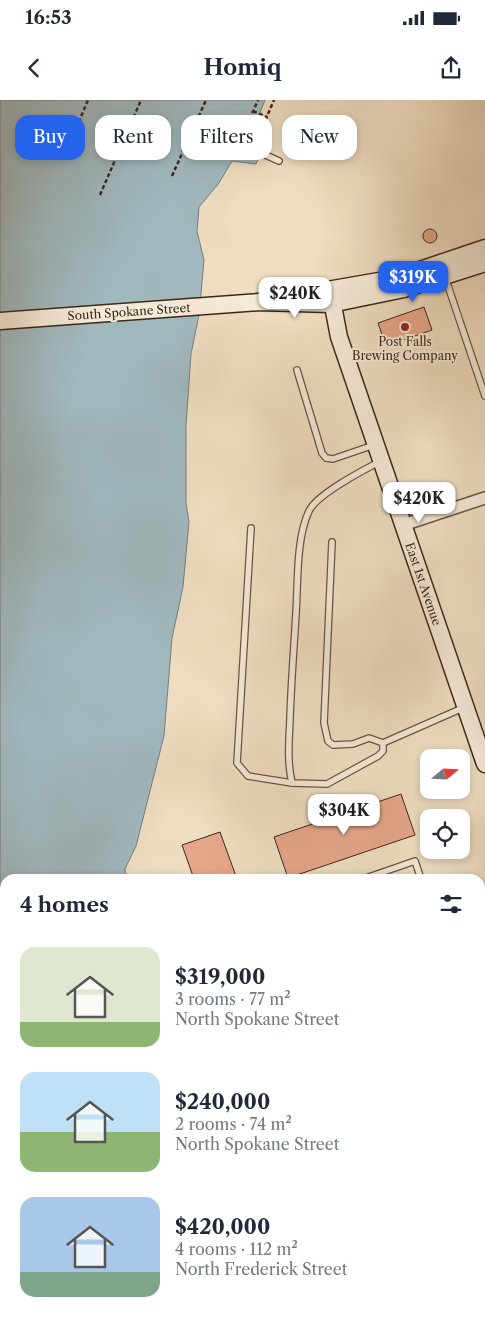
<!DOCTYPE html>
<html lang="en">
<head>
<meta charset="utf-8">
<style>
	body { margin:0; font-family:"Libre Caslon Text",serif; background:#f2f2f3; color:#1f2937; height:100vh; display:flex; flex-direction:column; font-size:19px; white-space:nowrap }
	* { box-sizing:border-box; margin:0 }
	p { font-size:16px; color:#747a83 }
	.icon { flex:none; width:28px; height:28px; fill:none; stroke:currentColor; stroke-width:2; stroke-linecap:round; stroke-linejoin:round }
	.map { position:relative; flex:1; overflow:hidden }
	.details { position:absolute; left:0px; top:774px; width:485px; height:446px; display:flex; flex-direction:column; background:#fff; border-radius:15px 15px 0 0; box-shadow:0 2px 8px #0003 }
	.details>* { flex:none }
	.top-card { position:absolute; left:15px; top:15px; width:455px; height:45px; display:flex; gap:10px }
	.needle { width:32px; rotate:71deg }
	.fabs { position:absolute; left:420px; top:649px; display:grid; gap:10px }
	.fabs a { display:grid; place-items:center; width:50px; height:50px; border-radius:10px; background:#fff; box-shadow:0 2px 8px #0003; font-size:25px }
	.price { position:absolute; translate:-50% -42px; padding:0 11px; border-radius:10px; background:#fff; color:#222; font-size:16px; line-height:32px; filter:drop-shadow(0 1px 2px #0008) }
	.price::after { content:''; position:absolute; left:50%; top:30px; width:15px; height:11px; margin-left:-8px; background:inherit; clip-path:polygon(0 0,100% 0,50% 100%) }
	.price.on { background:#2563eb; color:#fff }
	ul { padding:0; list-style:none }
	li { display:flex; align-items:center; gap:15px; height:125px; padding:0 20px }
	li span { display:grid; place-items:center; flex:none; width:140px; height:100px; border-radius:15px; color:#555 }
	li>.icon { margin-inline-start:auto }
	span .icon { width:60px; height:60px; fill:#fffc; stroke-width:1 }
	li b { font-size:21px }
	h2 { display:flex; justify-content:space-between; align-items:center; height:60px; padding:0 20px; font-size:21px }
	.tag { padding:0 18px; border-radius:15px; background:#fff; box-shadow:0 2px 8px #0003; font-size:18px; line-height:45px }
	.tag.on { background:#2563eb; color:#fff }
	.status { display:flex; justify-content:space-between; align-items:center; height:35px; padding:0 25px; background:#fff; direction:ltr }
	.status svg { height:14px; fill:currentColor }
	header { display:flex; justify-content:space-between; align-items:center; height:65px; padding:0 20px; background:#fff; font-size:22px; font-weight:800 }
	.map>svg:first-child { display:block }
</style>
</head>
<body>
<div class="status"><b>16:53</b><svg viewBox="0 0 49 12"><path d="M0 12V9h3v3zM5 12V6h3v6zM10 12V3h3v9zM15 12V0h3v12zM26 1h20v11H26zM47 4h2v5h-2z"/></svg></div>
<header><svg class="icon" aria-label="back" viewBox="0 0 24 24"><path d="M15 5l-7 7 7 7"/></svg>Homiq<svg class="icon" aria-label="share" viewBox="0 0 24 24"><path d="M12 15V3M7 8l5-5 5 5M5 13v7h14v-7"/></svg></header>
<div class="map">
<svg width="485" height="1219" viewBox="0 0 485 1219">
	<rect width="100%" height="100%" fill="#efddc1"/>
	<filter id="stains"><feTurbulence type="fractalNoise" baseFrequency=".004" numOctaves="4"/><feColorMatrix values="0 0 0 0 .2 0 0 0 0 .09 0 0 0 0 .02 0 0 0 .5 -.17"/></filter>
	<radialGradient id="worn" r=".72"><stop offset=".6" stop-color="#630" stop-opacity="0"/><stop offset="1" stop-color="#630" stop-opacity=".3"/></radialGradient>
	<!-- water -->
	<path fill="#a0b8be" stroke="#787e7c" d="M0,0H265L252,33L264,45L256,64L232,61L219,83L199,107L197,131L204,160L199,215L191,254L186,326V403L189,422L183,487L172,538L164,636L136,746L125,769L126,779H5V1079L0,1087Z"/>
	<!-- building -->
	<g fill="#e6a68a" stroke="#3b2818">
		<circle cx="430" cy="136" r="7"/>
		<path d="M424,207L432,230L386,246L378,223Z"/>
		<path d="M401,694L415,735L288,778L274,737Z"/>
		<path d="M220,732L237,779H194L182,745Z"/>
	</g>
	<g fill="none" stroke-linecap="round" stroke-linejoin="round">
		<!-- lane casing -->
		<g stroke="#685542" stroke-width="8">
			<g id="lane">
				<path d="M261,53L279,61"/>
				<path d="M445,177L485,296"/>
				<path d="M297,270L322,353L326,358L333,359L374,345"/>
				<path d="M379,362C362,371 317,394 309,411C296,438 298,484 296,513C294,548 291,584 290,619C289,641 287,662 292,683L327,684L378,656L383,651V643L465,607"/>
				<path d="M251,428L237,663L248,676L292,683"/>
				<path d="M332,442L324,623L328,641L333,645L353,644L369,638L383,643"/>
				<path d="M363,779L415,761L421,779"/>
				<path d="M480,884L485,883"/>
				<path d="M480,1073L485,1071"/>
				<path d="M0,1128L5,1124"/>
			</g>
		</g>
		<!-- street casing -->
		<g stroke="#685542" stroke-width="14">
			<g id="street">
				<path d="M403,425L485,398"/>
				<path d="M397,1217L398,1219"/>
			</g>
		</g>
		<!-- secondary casing -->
		<g stroke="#3b2818" stroke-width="19">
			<g id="secondary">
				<path d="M330,190L339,237L485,664"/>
				<path d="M293,196L396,178L485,148"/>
				<path d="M0,221L259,202L331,204L404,189L485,163"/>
			</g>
		</g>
		<!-- path -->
		<g stroke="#3b2818" stroke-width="2.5" stroke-dasharray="4 2.5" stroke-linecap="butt">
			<path d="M253,11L267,17"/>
			<path d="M247,25L258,0"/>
			<path d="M263,26L274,0"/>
			<path d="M71,40L88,0"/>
			<path d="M172,76L206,0"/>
			<path d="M100,95L141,0"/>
			<path d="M0,803L5,805"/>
			<path d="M0,891L5,893"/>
		</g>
		<!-- lane -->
		<use href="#lane" stroke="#f5e9d7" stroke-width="5.5"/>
		<!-- street -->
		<use href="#street" stroke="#f5e9d7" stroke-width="11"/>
		<!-- secondary -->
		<use href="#secondary" stroke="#f5e9d7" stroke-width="16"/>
	</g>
	<!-- markers -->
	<circle fill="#8f2418" stroke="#f5e9d7" stroke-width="2" cx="405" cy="227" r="5"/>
	<g text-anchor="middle" stroke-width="4" stroke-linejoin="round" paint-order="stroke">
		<!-- street labels -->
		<g font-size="12" fill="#3b2818" stroke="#f5e9d7">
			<text transform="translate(129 212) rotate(-4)" y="4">South Spokane Street</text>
			<text transform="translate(423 484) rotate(71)" y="4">East 1st Avenue</text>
		</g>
		<!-- poi labels -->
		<g font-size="12" fill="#3b2818" stroke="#f5e9d7">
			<text x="405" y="246">Post Falls<tspan x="405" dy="14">Brewing Company</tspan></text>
		</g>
	</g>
	<rect width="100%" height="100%" filter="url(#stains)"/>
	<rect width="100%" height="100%" fill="url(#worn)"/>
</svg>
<div class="fabs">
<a><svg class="needle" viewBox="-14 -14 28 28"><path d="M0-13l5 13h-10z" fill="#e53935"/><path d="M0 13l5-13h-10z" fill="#747a83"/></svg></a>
<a><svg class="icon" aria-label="locate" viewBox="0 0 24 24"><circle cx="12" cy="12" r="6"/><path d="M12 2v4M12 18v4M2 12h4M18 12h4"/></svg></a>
</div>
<b class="price on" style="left:413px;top:203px">$319K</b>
<b class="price" style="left:295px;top:219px">$240K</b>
<b class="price" style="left:419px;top:424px">$420K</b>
<b class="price" style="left:344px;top:736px">$304K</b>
<div class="top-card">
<a class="tag on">Buy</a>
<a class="tag">Rent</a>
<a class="tag">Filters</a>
<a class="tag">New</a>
</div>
<section class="details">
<h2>4 homes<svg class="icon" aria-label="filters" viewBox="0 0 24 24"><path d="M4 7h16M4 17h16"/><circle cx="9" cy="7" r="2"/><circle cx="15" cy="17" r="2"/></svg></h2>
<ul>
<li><span style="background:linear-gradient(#dfe7d0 75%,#8fb573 0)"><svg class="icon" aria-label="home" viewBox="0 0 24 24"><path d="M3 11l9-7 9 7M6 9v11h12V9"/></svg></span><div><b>$319,000</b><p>3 rooms · 77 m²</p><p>North Spokane Street</p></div></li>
<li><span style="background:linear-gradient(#bfe0f5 60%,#8fb573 0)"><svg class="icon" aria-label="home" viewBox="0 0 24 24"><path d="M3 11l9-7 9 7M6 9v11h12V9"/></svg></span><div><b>$240,000</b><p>2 rooms · 74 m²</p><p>North Spokane Street</p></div></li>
<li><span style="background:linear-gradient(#a9c7e8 75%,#7fa58c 0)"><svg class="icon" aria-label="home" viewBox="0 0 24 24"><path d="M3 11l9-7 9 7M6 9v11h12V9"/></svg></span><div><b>$420,000</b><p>4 rooms · 112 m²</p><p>North Frederick Street</p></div></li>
</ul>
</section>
</div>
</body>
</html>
